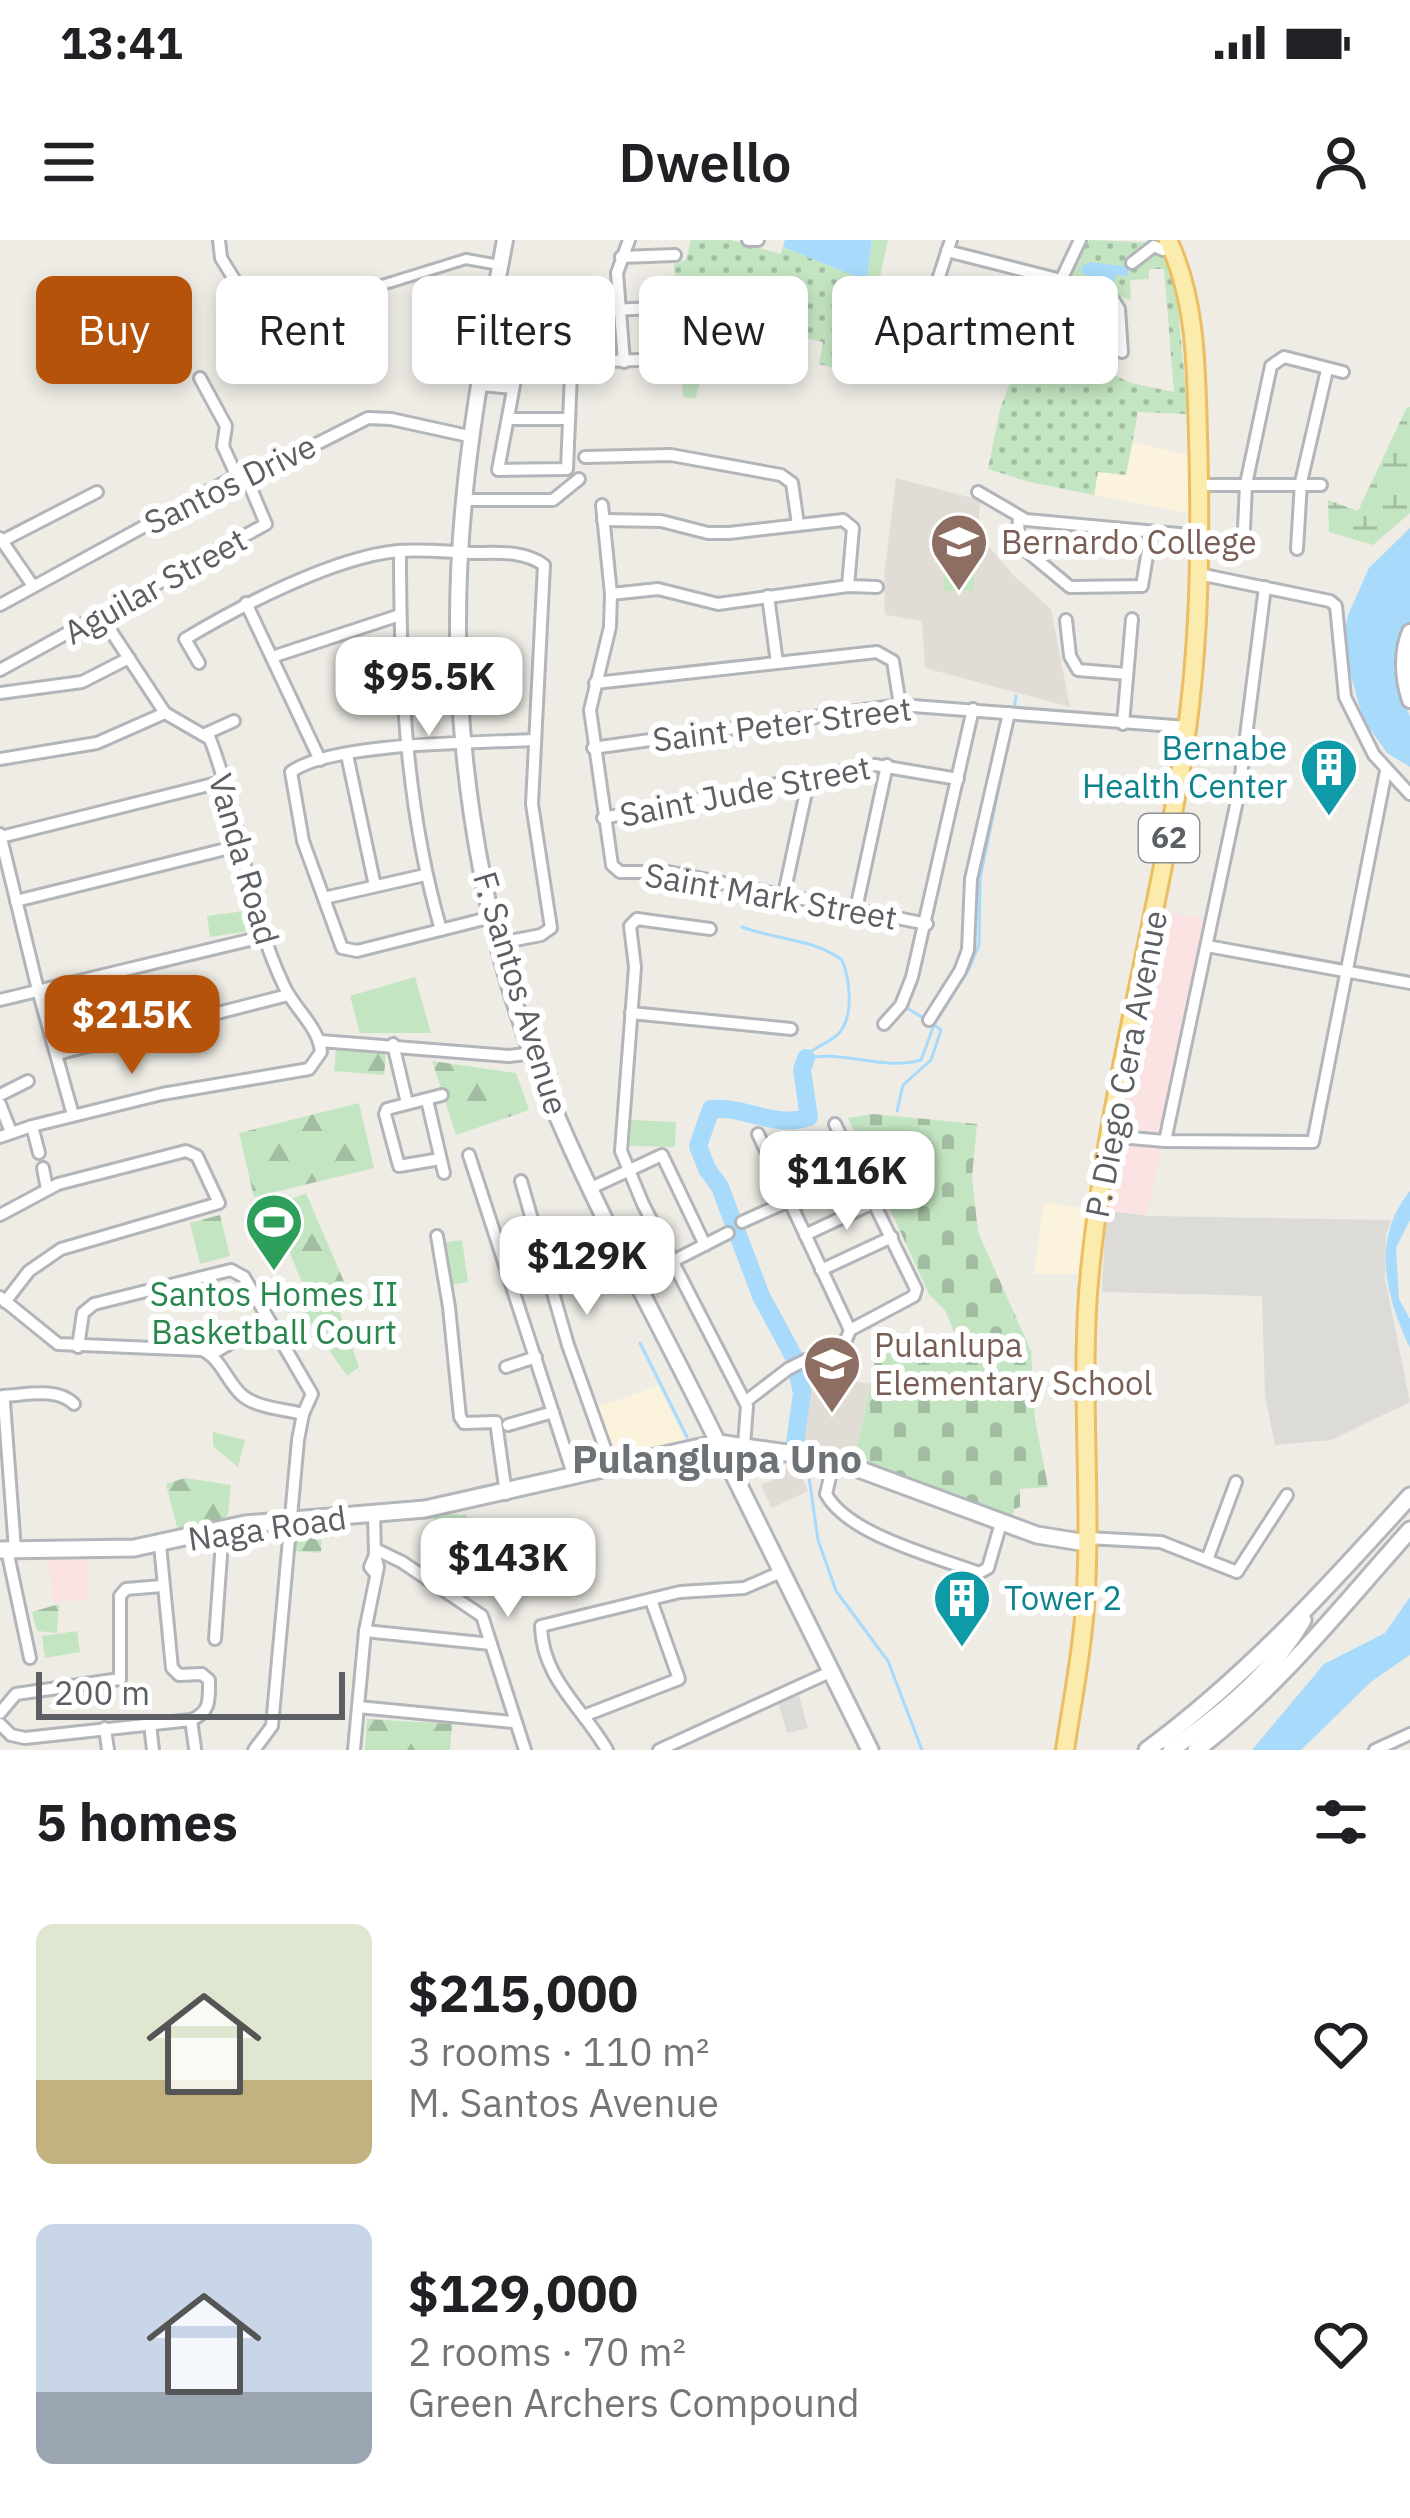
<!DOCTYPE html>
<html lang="en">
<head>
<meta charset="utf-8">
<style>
	body { margin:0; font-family:"IBM Plex Sans",sans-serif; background:#f6f6f6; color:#202124; height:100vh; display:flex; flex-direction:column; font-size:45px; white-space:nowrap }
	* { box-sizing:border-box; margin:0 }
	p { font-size:39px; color:#757577 }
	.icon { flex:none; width:66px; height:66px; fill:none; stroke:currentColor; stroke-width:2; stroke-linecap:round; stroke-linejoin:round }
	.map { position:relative; height:1510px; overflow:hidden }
	.panel { display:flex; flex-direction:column; background:#fff; flex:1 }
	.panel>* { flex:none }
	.guide { position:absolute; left:36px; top:36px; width:1338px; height:108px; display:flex; gap:24px }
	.scale { position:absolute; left:36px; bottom:30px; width:309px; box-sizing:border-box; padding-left:12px; border:6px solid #5c6064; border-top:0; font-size:33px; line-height:42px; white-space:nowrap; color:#5c6064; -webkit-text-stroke:9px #fff; paint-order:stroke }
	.price { position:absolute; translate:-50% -102px; padding:0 27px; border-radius:24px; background:#fff; color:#222; font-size:39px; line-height:78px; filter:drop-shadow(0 3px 6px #0008) }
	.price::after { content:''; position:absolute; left:50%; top:72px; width:36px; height:27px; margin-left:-18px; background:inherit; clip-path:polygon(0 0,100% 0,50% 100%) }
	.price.active { background:#b45309; color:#fff }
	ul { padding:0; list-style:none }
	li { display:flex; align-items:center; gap:36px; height:300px; padding:0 36px }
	li span { display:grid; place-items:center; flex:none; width:336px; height:240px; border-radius:18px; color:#555 }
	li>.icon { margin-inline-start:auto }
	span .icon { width:144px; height:144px; fill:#fffc; stroke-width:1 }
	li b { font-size:51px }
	h2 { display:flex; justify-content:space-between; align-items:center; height:144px; padding:0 36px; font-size:51px }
	.tag { padding:0 42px; border-radius:18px; background:#fff; box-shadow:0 6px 18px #0003; font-size:42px; line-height:108px }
	.tag.active { background:#b45309; color:#fff }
	.status { display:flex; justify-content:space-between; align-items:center; height:84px; padding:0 60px; background:#fff; direction:ltr }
	.status svg { height:33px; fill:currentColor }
	header { display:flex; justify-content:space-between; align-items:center; height:156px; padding:0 36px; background:#fff; font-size:54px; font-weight:600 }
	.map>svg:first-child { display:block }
</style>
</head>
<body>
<div class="status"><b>13:41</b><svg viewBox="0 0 49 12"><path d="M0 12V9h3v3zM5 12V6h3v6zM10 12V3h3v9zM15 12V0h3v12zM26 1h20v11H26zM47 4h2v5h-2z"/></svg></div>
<header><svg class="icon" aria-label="menu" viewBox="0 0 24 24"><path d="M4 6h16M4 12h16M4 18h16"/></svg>Dwello<svg class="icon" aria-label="person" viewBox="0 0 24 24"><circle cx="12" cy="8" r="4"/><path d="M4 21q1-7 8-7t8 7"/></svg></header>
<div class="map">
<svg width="1410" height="1510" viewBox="0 0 1410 1510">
	<defs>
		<pattern id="grass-dots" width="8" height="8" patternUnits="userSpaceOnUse" patternTransform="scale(3)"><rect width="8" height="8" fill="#c4e5c2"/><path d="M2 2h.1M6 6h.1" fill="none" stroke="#a2bda1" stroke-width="1.8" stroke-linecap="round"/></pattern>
		<pattern id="forest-firs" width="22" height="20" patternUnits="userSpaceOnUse" patternTransform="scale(3)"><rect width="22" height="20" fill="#c4e5c2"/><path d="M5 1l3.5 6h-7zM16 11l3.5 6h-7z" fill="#a2bda1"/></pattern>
		<pattern id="wetland-marsh" width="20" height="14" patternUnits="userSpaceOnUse" patternTransform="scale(3)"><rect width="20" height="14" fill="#c4e5c2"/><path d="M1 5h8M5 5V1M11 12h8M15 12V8" fill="none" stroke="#a2bda1"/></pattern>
		<pattern id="cemetery-stones" width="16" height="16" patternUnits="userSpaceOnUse" patternTransform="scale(3)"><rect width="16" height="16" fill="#c4e5c2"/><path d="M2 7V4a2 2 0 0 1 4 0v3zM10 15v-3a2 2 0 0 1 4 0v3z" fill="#a2bda1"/></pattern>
	</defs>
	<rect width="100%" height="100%" fill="#eeece5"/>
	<!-- commercial -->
	<g fill="#fcf3dc">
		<path d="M1133,202L1192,216L1193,274L1094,255L1097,232L1126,234Z"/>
		<path d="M1044,962L1089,969L1083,1034H1034Z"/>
		<path d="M658,1146L686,1202L612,1220L595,1168Z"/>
	</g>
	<!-- industrial -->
	<g fill="#dddbd7">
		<path d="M1106,970L1148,976L1391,980L1386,995L1385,1038L1410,1162L1331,1200L1275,1205L1265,1156L1262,1056L1102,1052Z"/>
		<path d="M799,1456L808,1488L787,1493L778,1461Z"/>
	</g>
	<!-- education -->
	<g fill="#e1ddd6">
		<path d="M896,238L980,260L978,293L1012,334L1051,369L1070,467L925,428L922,381L885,375L884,337Z"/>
		<path d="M805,1131L870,1144L855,1219L797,1205Z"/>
		<path d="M796,1224L808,1251L772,1268L761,1245L784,1235L782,1230Z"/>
	</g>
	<!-- medical -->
	<g fill="#fae3e2">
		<path d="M1165,672L1208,679L1165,896L1121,890Z"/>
		<path d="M1118,899L1162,904L1147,975L1107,971Z"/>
		<path d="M88,1312V1360L53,1362L48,1315Z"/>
	</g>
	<!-- grass -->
	<g fill="url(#grass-dots)">
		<path d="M691,0H731L781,14L783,7L867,41L848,131L819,124L823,102L740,83L729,139L702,136L695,159L683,157L674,24L686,20Z"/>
		<path d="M1089,0L1161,3L1175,38L1188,174L1138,172L1126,235L1098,232L1094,255L1030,242L988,229L1000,169L1029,95L1131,143L1174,152L1164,29H1149V39L1130,40L1131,60L1067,40Z"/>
	</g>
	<!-- forest -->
	<g fill="url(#forest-firs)">
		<path d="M336,809L386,813L384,835L334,831Z"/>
		<path d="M432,821L516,833L529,870L456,895Z"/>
		<path d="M359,863L374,928L254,957L239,893Z"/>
		<path d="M306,953L345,1044L309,1059L271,968Z"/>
		<path d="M220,975L230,1016L200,1024L190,983Z"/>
		<path d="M336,1061L359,1127L347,1136L303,1073Z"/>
		<path d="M185,1238L231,1245L228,1274L220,1285L178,1291L166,1244Z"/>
		<path d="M432,1273L467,1275L465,1323L446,1316Z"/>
		<path d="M296,1283L322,1284L321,1313L295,1311Z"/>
		<path d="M59,1364L57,1393L37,1391L32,1372Z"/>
		<path d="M367,1479L452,1484L450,1510H365Z"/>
	</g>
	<!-- wetland -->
	<path fill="url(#wetland-marsh)" d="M1407,167H1410V273L1373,305L1329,292L1328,260L1358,271Z"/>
	<!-- cemetery -->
	<path fill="url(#cemetery-stones)" d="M874,874L977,884L972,937L978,992L1031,1111L1035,1179L1048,1247L1020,1249V1267L1014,1269L1012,1279L855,1219L880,1096L962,1111L945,1070L929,1054L848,878Z"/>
	<!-- park -->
	<g fill="#c4e5c2">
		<path d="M872,0H888L878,46L896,50L895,59L866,51Z"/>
		<rect x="944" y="305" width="30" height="46"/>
		<path d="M245,671L248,691L210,697L207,676Z"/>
		<path d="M415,737L431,793H360L350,756Z"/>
		<path d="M631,880L676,882L675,907L630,906Z"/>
		<path d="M462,1000L468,1042L447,1045L441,1003Z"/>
		<path d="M213,1192L245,1200L238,1227L213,1206Z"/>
		<path d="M77,1391L80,1412L45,1418L42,1396Z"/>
	</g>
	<!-- water -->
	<g fill="#a8dbfb">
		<path d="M785,0H872L867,41L783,7Z"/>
		<path d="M1089,22L1129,27L1128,36L1116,35L1112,49L1082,33L1081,28Z"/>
		<path d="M1410,288V383L1402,399L1399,445L1410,477V527L1387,513L1363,479L1342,404L1348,375L1369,328Z"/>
		<path d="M1410,951V980L1396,1008L1399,1059L1410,1079V1108C1386,1058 1370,999 1410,951Z"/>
		<path d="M1410,1357V1415L1372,1441L1301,1510H1252L1324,1424L1385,1393Z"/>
	</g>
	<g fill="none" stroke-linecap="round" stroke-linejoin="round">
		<!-- stream -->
		<g stroke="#a8dbfb" stroke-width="3">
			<path d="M1014,469L1016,456"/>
			<path d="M742,687C776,700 812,698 842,720C850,740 854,774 840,792C832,802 815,806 806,816"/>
			<path d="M907,768L925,779"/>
			<path d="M806,818C844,810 884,831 921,820L934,785L969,729L979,705L980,639L1012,483"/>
			<path d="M897,871L903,845L931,820L941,790L933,784"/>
			<path d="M640,1103L687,1197"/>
			<path d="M730,1214L798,1223"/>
			<path d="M696,1215L698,1219L713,1214"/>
			<path d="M801,1221L809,1237L818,1300L836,1351L888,1421L922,1510"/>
		</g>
		<!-- river -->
		<path stroke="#a8dbfb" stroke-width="18" d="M795,1203L802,1153L794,1117L761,1056L720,947L707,929L698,906L711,869C746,866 775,889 809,877L802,830L806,818"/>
		<!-- pedestrian casing -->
		<g stroke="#b2b5b9" stroke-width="14">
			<path id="pedestrian" d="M353,54L466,19L499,25"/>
		</g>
		<!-- minor casing -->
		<g stroke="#b2b5b9" stroke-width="16">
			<g id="minor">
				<path d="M219,0L221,18L255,73"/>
				<path d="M748,0H758"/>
				<path d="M947,11L1061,40L1114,61L1119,69L1122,112"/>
				<path d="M621,17L675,15"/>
				<path d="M1132,23L1154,6L1163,10"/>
				<path d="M1061,40L1080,0"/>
				<path d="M932,58L951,0"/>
				<path d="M593,71L673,67"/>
				<path d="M1023,86L1041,36"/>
				<path d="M521,108L572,110L567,229L498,230Z"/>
				<path d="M572,122L674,119"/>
				<path d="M624,122L617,33L629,0"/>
				<path d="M200,138L226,186L223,206L237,237"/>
				<path d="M481,145L513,148"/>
				<path d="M508,179H567"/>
				<path d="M585,217L671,215L781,235L792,243L798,284"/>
				<path d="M1200,245H1321"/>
				<path d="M978,252L1026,280L1200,296"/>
				<path d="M464,260H553L579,239"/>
				<path d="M602,265L611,354L610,387L590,470L612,625L620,632H668L927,684"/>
				<path d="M1019,278L1017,303L1070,347L1142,346L1151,292"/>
				<path d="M603,280L661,281L708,293H729L843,280L853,288L848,346"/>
				<path d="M0,298L33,346"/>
				<path d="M2,301L97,252"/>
				<path d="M1297,309L1301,242L1327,130"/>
				<path d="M400,311C400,439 405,566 441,690"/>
				<path d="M1243,311L1246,244L1271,126L1284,117L1343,132"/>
				<path d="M1199,334L1330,361L1336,366L1345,457L1374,515L1410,554"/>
				<path d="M611,354L658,349L718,364L848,346L877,347"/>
				<path d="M768,356L777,423"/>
				<path d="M246,363L320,520"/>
				<path d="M0,365L229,240L247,239L368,178L391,179L473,197"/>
				<path d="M1066,380L1070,416L1078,430L1127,434"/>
				<path d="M272,417L400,375"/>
				<path d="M199,423L185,399C240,366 334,317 398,311C423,309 448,312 472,313C497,313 523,310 544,325L532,564L551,688L541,695L500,703"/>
				<path d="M0,430L266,284L247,239"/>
				<path d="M595,443L877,412L893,421L900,465"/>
				<path d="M0,453L82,442L129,418"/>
				<path d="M1123,484L1132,379"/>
				<path d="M205,494L234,481"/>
				<path d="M593,508L900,465L1187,487"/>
				<path d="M347,515L375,646"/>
				<path d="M0,519L97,503L165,473"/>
				<path d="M603,578L875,525L958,539"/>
				<path d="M0,594L38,750L73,875"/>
				<path d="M1,597L221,542"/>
				<path d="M784,654L809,538"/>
				<path d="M324,658L425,635"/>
				<path d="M16,661L238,606"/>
				<path d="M856,669L887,525"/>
				<path d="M492,677L357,711L342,708L303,601L291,532C331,502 480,503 533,500"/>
				<path d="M710,689L637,679L630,686L635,727L621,911L643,964L747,1166L744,1205"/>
				<path d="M1207,706L1410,743"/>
				<path d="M0,760L262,697"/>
				<path d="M631,773L791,789"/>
				<path d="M929,780L960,731L968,710L971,639L1009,473"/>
				<path d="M884,784L901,765L912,737L973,469"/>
				<path d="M320,801L509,816L533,813"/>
				<path d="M393,804L407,863"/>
				<path d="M57,814L288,755"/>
				<path d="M0,855L28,841"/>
				<path d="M427,860L444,933"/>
				<path d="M0,864L11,892"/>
				<path d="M835,884L916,1049L914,1056L850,1090"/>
				<path d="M1108,896L1165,901L1313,902L1386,531"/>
				<path d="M0,897L32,886"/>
				<path d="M1165,901L1239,551L1265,347"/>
				<path d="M39,913L32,886L162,854L309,829L321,812C319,788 296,770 285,748C246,668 241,580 210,499L165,473L101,376"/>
				<path d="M469,915L574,1237"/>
				<path d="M440,919L399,926L385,874L387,869L442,855"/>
				<path d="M43,928L47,949"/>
				<path d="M521,941L568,1105L612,1228"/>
				<path d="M591,948L662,915L705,1005"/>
				<path d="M0,975L58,944L186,911L197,916L219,963L61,1009L29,1031L5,1062"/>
				<path d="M742,982L858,930"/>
				<path d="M805,995L875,962"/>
				<path d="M437,996L449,1067L460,1177L464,1183L496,1182L506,1254"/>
				<path d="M673,1021L728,993"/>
				<path d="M821,1030L892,997"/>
				<path d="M0,1057L58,1104L202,1110C222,1119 227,1143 243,1156C258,1168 284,1169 303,1174"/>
				<path d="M78,1107L83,1073L94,1064L231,1030L244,1037L312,1154L303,1174L298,1200L272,1486L254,1510"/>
				<path d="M212,1114L268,1081"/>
				<path d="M506,1127L536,1117"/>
				<path d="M0,1160L4,1162L15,1310"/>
				<path d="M4,1162L3,1156C26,1155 57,1147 74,1164"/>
				<path d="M745,1162L788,1129L846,1100L850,1090L758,894"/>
				<path d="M508,1185L553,1172"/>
				<path d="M834,1220L826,1254C848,1295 937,1317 979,1333L988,1328L1001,1283"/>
				<path d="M1087,1298L1161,1302L1237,1332L1287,1255"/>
				<path d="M375,1309L402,1322L482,1376L525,1510"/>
				<path d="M7,1310L30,1418"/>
				<path d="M1207,1320L1236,1242"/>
				<path d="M374,1332L370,1327L375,1315L374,1273"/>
				<path d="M365,1391L491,1404"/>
				<path d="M215,1399L223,1288"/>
				<path d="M358,1467L513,1482"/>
				<path d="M0,1473L16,1454L120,1439V1356L126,1349L162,1346"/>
				<path d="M586,1475L679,1439L651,1360"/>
				<path d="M191,1480L195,1508"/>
				<path d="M0,1484L11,1495L25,1498L191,1480C211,1472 209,1459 209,1440L202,1434L179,1435L172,1428L160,1305"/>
				<path d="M150,1484L153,1510"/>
				<path d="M105,1488L108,1510"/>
				<path d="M354,1510L365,1391L378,1327L375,1315"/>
				<path d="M607,1510C582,1467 542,1438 541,1386L680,1352L744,1348L781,1332"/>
				<path d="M659,1510L830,1432"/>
				<path d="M1375,1510L1410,1494"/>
			</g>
		</g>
		<!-- tertiary casing -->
		<g stroke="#b2b5b9" stroke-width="20">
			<g id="tertiary">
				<path d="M505,0C489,86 472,174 464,261C444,466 474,687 557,876C605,988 665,1094 718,1203"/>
				<path d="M1410,392C1401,413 1403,439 1410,460"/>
			</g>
		</g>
		<!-- secondary casing -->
		<g stroke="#b3b7bb" stroke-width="21">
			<g id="secondary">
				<path d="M718,1203L870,1510"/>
				<path d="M0,1310L134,1308L245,1284L425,1269L718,1203L834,1220L1037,1295L1087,1303"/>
				<path d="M1147,1510C1246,1437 1328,1347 1410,1256"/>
				<path d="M1171,1510C1222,1473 1271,1435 1303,1380"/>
				<path d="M1196,1510C1279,1447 1341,1367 1410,1290"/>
			</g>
		</g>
		<!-- primary casing -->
		<g stroke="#ebbe61" stroke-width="22">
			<path id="primary" d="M1065,1510C1072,1462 1082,1414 1085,1366C1093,1251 1078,1136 1091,1021C1109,853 1155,689 1182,522C1200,415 1201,304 1198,196C1196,129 1197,62 1168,0"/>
		</g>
		<!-- pedestrian -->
		<use href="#pedestrian" stroke="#fff" stroke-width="8"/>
		<!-- minor -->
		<use href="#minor" stroke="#fff" stroke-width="10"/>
		<!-- tertiary -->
		<use href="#tertiary" stroke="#fff" stroke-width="14"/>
		<!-- secondary -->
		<use href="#secondary" stroke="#fff" stroke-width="15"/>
		<!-- primary -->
		<use href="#primary" stroke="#fbebad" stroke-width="16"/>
	</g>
	<!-- icons -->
	<defs>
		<g id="university-pin" transform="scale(3)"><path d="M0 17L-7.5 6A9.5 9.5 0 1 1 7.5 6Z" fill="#8d6e63" stroke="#fff"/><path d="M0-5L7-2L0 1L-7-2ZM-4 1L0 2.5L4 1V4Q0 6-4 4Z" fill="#fff"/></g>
		<g id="building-pin" transform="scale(3)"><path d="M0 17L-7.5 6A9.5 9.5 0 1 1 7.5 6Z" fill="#0f9aa8" stroke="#fff"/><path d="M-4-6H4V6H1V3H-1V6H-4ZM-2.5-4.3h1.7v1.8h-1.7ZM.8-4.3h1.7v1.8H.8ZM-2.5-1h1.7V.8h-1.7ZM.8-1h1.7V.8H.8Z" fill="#fff"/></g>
		<g id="stadium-pin" transform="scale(3)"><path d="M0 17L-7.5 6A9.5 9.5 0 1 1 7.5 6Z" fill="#2e9e5b" stroke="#fff"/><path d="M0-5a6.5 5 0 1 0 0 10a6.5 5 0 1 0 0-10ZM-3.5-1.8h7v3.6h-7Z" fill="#fff"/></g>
		<g id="school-pin" transform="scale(3)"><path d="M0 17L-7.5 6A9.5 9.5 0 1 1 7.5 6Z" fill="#8d6e63" stroke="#fff"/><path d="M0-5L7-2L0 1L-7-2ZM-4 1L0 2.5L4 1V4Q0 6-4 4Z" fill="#fff"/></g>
	</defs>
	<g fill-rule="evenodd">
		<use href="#university-pin" x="959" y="302"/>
		<use href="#building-pin" x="1329" y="527"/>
		<use href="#stadium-pin" x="274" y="982"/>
		<use href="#school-pin" x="832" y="1124"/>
		<use href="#building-pin" x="962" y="1358"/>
	</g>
	<g text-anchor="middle" stroke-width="12" stroke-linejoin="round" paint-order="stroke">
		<!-- shield labels -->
		<rect fill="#fff" stroke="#8d9092" stroke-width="3" x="1139" y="574" width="60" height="48" rx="9"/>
		<g font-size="30" font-weight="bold" fill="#5c6064">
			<text x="1169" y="608">62</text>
		</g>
		<!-- street labels -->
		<g font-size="33" fill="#5c6064" stroke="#fff">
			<text transform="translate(230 244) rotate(-26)" y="12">Santos Drive</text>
			<text transform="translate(155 346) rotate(-29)" y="12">Aguilar Street</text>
			<text transform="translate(782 484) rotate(-7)" y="12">Saint Peter Street</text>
			<text transform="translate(745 551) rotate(-11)" y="12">Saint Jude Street</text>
			<text transform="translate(244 619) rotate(74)" y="12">Vanda Road</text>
			<text transform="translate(771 656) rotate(10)" y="12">Saint Mark Street</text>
			<text transform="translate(521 753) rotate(73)" y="12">F. Santos Avenue</text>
			<text transform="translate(1126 824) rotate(-79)" y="12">P. Diego Cera Avenue</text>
			<text transform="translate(267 1288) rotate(-8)" y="12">Naga Road</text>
		</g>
		<!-- education labels -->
		<g font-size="33" fill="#785e54" stroke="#fff" text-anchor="start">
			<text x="1001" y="314">Bernardo College</text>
			<text x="874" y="1117">Pulanlupa<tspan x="874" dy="38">Elementary School</tspan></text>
		</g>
		<!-- culture labels -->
		<g font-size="33" fill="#0d838f" stroke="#fff" text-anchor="end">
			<text x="1287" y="520">Bernabe<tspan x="1287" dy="38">Health Center</tspan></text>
			<text x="1004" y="1370" text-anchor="start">Tower 2</text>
		</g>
		<!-- leisure labels -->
		<g font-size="33" fill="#27864d" stroke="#fff">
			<text x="274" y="1066">Santos Homes II<tspan x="274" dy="38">Basketball Court</tspan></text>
		</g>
		<!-- quarter labels -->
		<g font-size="39" font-weight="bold" fill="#6d7276" stroke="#fff">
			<text x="717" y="1233">Pulanglupa Uno</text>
		</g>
	</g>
</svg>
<div class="scale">200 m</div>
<b class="price" style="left:429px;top:499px">$95.5K</b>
<b class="price active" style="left:132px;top:837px">$215K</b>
<b class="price" style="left:847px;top:993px">$116K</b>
<b class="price" style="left:587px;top:1078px">$129K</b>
<b class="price" style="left:508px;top:1380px">$143K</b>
<div class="guide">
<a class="tag active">Buy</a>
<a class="tag">Rent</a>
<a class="tag">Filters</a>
<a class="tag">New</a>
<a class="tag">Apartment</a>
</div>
</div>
<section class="panel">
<h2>5 homes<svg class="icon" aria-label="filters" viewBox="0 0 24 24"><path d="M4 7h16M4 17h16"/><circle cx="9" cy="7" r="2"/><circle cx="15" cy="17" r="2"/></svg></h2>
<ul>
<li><span style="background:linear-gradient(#dfe7d0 65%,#c2b280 0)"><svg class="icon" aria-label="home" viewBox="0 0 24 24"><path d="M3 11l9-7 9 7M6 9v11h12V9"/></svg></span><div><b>$215,000</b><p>3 rooms · 110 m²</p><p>M. Santos Avenue</p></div><svg class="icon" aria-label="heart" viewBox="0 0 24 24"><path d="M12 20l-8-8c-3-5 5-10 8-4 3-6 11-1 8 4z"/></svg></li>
<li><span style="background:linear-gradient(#c9d6e8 70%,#9aa5b1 0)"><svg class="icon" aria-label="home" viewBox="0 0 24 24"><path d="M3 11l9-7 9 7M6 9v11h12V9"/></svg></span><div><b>$129,000</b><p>2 rooms · 70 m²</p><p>Green Archers Compound</p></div><svg class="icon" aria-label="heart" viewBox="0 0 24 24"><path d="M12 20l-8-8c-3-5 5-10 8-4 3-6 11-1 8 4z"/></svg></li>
</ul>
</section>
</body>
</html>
